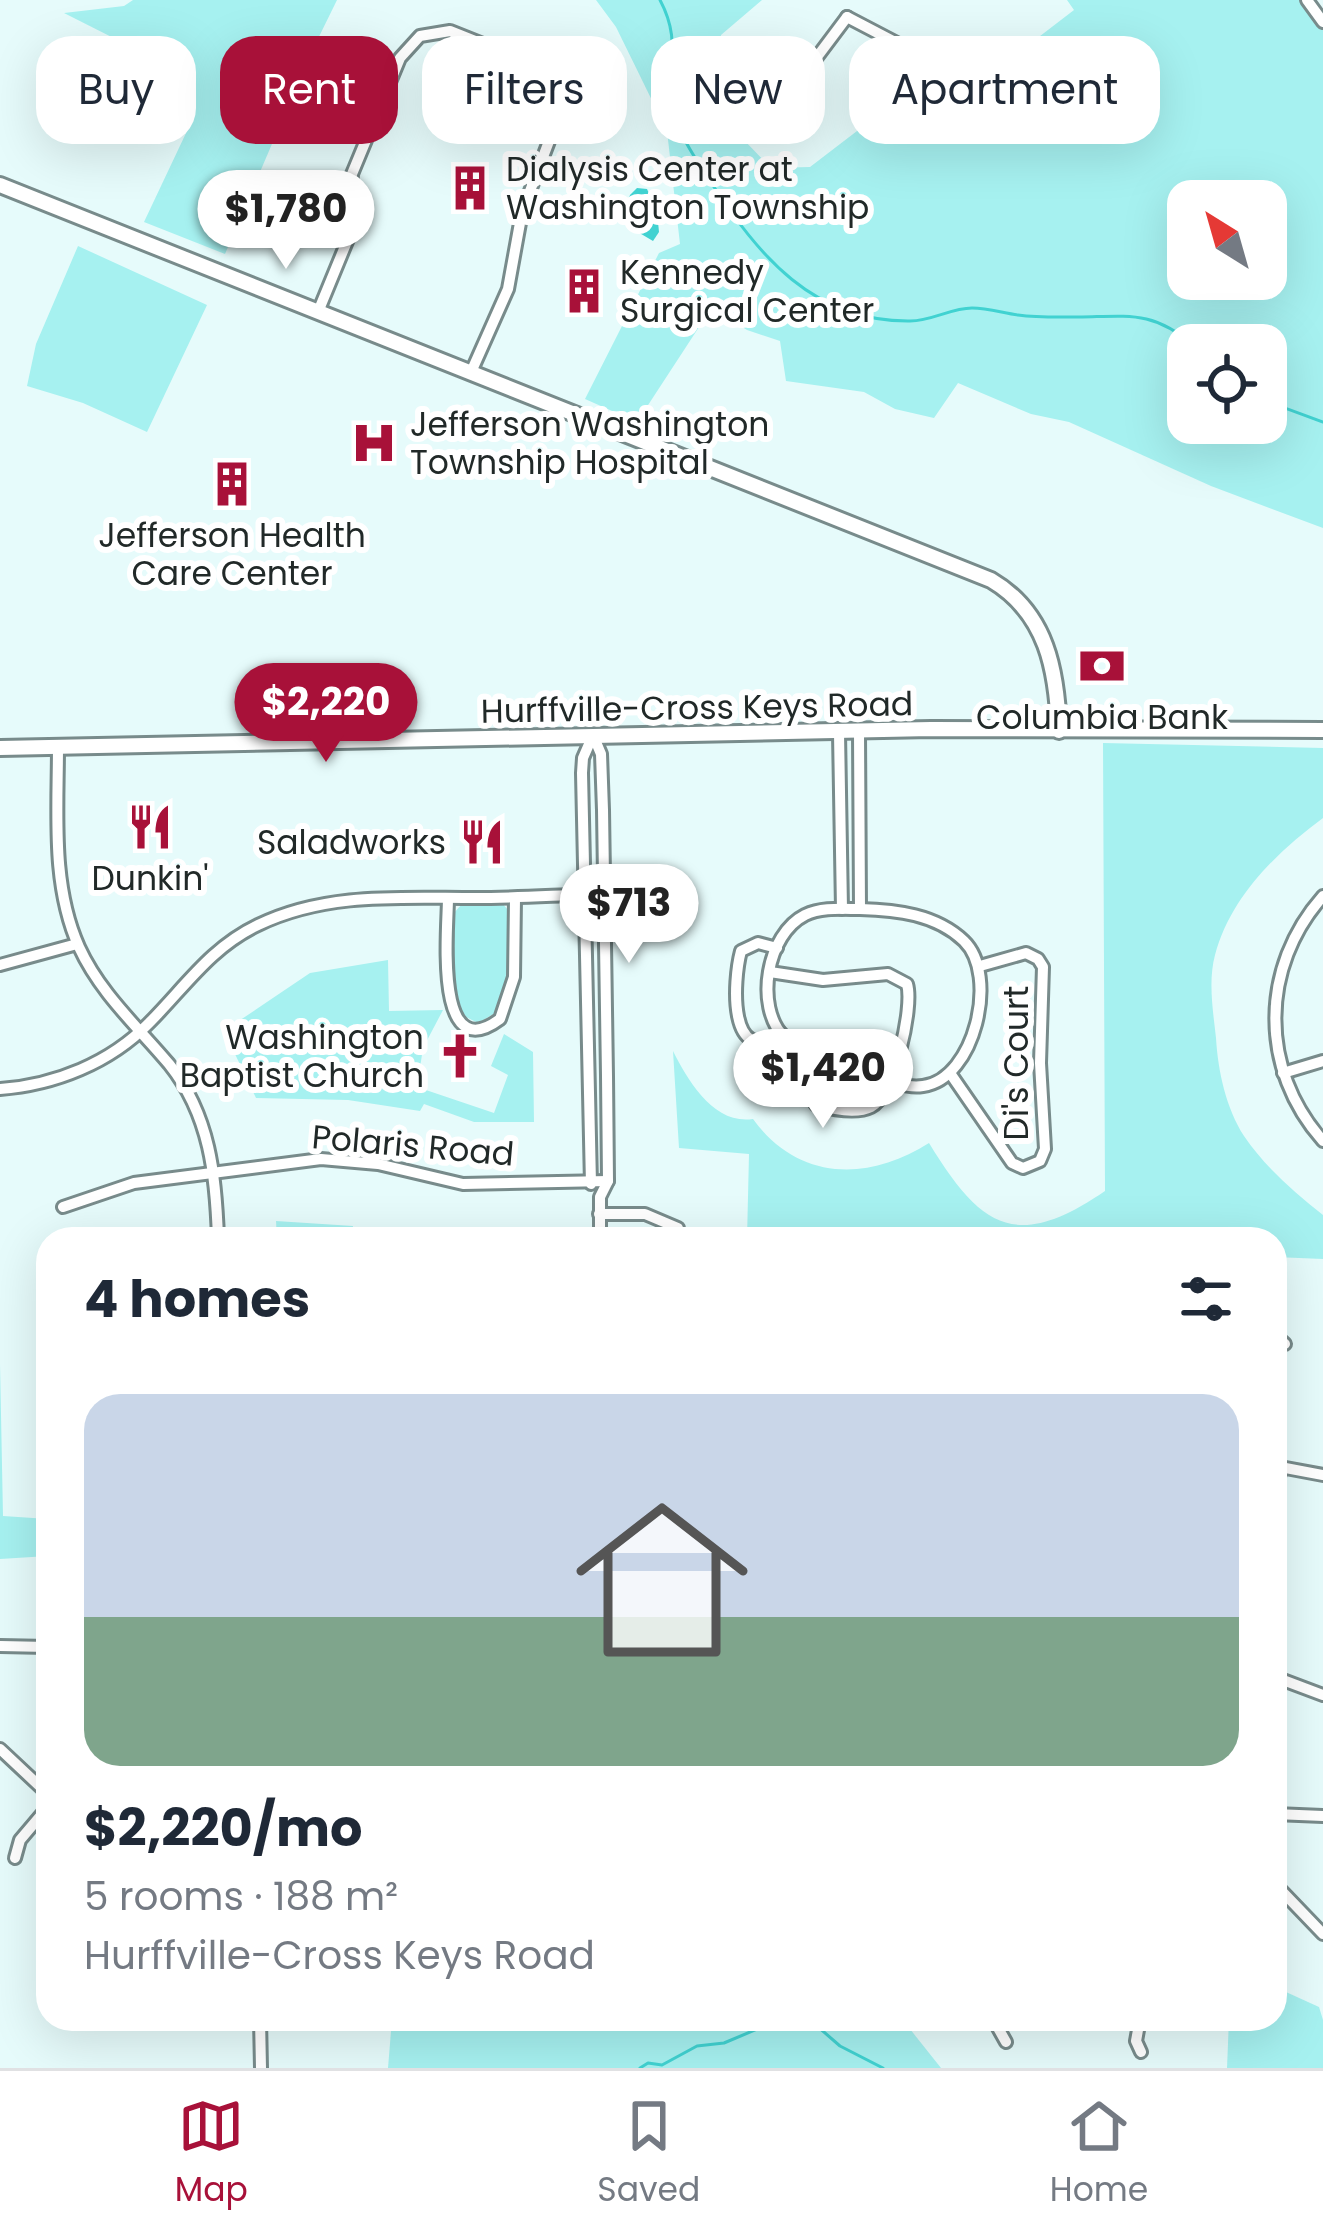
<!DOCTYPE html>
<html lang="en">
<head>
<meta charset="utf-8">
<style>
	body { margin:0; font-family:Poppins,sans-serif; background:#f6f6f7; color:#1f2937; height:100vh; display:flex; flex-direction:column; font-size:45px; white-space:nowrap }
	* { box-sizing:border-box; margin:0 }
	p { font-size:39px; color:#747a83 }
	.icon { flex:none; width:66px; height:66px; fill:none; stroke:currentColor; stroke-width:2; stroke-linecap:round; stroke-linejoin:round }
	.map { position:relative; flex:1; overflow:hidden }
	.side { position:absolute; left:36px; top:1227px; width:1251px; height:804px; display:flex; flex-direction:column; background:#fff; border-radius:36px; box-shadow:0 12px 48px #0002 }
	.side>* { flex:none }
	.banner { position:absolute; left:36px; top:36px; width:1251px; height:108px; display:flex; gap:24px }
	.needle { width:78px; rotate:323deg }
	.tools { position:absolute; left:1167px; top:180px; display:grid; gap:24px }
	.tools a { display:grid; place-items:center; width:120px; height:120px; border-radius:24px; background:#fff; box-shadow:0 12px 48px #0002; font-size:60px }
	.price { position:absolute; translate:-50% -102px; padding:0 27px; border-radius:42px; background:#fff; color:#222; font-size:39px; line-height:78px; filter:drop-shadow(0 3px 6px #0008) }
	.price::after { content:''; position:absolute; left:50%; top:72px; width:36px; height:27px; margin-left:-18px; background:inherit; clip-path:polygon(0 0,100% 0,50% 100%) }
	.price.active { background:#a81139; color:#fff }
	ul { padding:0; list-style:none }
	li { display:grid; align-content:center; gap:24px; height:636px; padding:0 48px }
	li span { display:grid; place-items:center; height:372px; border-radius:36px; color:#555 }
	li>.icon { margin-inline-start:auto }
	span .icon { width:216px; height:216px; fill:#fffc; stroke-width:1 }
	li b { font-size:51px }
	h2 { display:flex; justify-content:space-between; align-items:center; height:144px; padding:0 48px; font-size:51px }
	.chip { padding:0 42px; border-radius:36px; background:#fff; box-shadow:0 12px 48px #0002; font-size:42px; line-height:108px }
	.chip.active { background:#a81139; color:#fff }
	.dock { display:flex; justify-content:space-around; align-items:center; height:168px; border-top:3px solid #e0e1e3; background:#fff; font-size:33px; color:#747a83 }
	.dock a { display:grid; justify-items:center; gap:6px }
	.dock .active { color:#a81139 }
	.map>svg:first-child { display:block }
</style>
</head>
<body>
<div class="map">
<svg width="1323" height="2068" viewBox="0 0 1323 2068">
	<rect width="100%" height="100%" fill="#e6fbfb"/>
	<!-- green -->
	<g fill="#a6f1f0" fill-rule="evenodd">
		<path d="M133,0H337L310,55L225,254L144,222L195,114L171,67L64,13L124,6Z"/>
		<path d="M596,0H762L721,35L711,106L771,168L810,167L891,105L919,129L1074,10L1067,0H1309L1323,19V528L1211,486L1069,422L1031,414L958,383L934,418L895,409L864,392L786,381L780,341L747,330L720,313L701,324L637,422L585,399L659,253L680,244L667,131L616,27ZM1188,201H1266V279H1188ZM1188,345H1266V423H1188Z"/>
		<path d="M78,246L207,305L147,432L83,403L27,386L36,344Z"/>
		<path d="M1103,743L1323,748V818C1277,852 1231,896 1215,955C1208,981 1213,1011 1216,1038C1218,1071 1226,1108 1244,1136C1265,1167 1294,1192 1323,1215V1259L1275,1257V1239H747L749,1154L679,1148L673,1051C688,1081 714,1125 753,1119C798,1181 868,1182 929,1143C981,1228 1016,1252 1105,1191Z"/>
		<path d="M483,903H502L508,910V973L497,1012L478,1023L460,1014L454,997L453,914L462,904Z"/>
		<path d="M388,960L389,1011L443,1010L423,1048L417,1087L494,1113L508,1075L491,1066L504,1034L533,1052L534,1122H474L424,1104L420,1111L348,1100L256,1098L224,1031L310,973Z"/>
		<path d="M276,1221L353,1226L351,1239H277Z"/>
		<path d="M0,1364L3,1516L48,1519V1556L0,1559Z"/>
		<path d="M1275,1987L1319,2007L1323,2020V2068H1227L1229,2019H1275Z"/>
		<path d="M392,2019H902L941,2068H388Z"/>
	</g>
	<!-- water -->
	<path fill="#41d2d1" d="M637,188L647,189L657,212L659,232L653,241L621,222L630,195Z"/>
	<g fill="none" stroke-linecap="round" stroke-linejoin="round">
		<!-- stream -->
		<g stroke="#41d2d1" stroke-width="3">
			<path d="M660,0C683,43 665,66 673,107C678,134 695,158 710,181C759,256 813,322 910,321C932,321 951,308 972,308C988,308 1003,313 1018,315C1039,318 1061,317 1082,317C1130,316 1154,311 1193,345"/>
			<path d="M1266,401L1323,422"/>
			<path d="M809,2019L840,2046L883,2068"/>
			<path d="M640,2068L648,2063L662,2065L697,2046L724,2043L781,2019"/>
		</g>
		<!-- minor casing -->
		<g stroke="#788b8b" stroke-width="16">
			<g id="minor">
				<path d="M1307,0L1323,22"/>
				<path d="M847,17L914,52"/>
				<path d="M782,95L802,77L847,17"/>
				<path d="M318,312L348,239L352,174L400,58L420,36L450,31L533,64L550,75L558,90L559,115L522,212L508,289L472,370"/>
				<path d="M859,732L860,909"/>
				<path d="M839,733L842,909"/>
				<path d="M593,735L601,754L603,810L607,1076L608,1181L600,1197V1239"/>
				<path d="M58,746C58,813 51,885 79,947C100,993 137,1026 169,1064C210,1115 216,1176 218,1239"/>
				<path d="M1323,896C1260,967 1259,1069 1323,1141"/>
				<path d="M448,898C448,928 433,1069 500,1019L514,977L515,898"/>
				<path d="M860,909C896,910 936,914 964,941C999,975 975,1079 923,1086C902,1089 879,1077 860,1070C836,1062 803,1055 784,1037C754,1006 767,934 805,915C822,907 842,909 860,909Z"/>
				<path d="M777,948L758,943L741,951C733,981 728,1069 781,1033"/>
				<path d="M0,965L77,944"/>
				<path d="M770,972L823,980L888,974L907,984C914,1007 894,1095 871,1107C857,1114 831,1109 816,1105L803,1083L812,1053"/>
				<path d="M950,1073L1012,1163L1023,1168L1040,1161L1045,1149L1040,1063L1043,967L1038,959L1026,953L980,966"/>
				<path d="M1283,1073L1323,1061"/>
				<path d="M0,1089C55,1085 110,1063 149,1023C185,987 210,948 258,925C326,892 401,898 475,898C518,898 561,895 605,894"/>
				<path d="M591,1184L582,773L583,758L593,735"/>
				<path d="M63,1207L134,1183L321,1159L378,1164L463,1184L608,1181"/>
				<path d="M599,1214H645L678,1228"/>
				<path d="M1275,1335L1285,1344"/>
				<path d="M1275,1466L1323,1475"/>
				<path d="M1275,1495L1281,1468"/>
				<path d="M1275,1528L1279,1534"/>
				<path d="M0,1646L48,1647"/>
				<path d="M1275,1677L1323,1695"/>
				<path d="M0,1749L48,1794"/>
				<path d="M1275,1814L1323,1816"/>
				<path d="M15,1858L20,1840L48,1807"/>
				<path d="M1275,1884L1323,1934"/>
				<path d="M260,2019L261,2068"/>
				<path d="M993,2019L1006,2042"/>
				<path d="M1140,2019L1136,2041L1141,2052"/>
			</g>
		</g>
		<!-- major casing -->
		<g stroke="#788b8b" stroke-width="20">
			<g id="major">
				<path d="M0,185L991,580C1047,613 1057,671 1059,731"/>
				<path d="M0,748L931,729L1323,730"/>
			</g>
		</g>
		<!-- minor -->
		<use href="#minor" stroke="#fff" stroke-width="10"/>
		<!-- major -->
		<use href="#major" stroke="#fff" stroke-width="14"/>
	</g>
	<!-- icons -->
	<defs>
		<g id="building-bare" transform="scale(3.6)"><path d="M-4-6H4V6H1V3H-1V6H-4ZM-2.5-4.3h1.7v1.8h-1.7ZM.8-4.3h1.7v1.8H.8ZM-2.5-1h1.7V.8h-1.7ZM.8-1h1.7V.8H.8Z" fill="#a81139" stroke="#fff" stroke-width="2.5" paint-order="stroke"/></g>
		<g id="hospital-bare" transform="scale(3.6)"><path d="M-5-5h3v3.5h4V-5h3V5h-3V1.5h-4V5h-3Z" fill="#a81139" stroke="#fff" stroke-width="2.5" paint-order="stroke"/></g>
		<g id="bank-bare" transform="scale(3.6)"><path d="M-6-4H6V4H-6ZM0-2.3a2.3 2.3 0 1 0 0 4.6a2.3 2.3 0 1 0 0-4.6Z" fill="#a81139" stroke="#fff" stroke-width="2.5" paint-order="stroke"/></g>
		<g id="restaurant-bare" transform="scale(3.6)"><path d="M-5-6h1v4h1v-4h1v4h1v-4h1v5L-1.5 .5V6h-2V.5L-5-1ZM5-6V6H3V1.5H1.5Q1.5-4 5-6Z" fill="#a81139" stroke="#fff" stroke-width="2.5" paint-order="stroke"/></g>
		<g id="church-bare" transform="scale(3.6)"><path d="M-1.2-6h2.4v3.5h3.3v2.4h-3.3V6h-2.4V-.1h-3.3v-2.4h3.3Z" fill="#a81139" stroke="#fff" stroke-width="2.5" paint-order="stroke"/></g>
	</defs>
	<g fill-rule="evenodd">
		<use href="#building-bare" x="470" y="188"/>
		<use href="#building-bare" x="584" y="291"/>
		<use href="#hospital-bare" x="374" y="443"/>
		<use href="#building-bare" x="232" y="484"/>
		<use href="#bank-bare" x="1102" y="666"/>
		<use href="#restaurant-bare" x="150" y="827"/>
		<use href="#restaurant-bare" x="482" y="842"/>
		<use href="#church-bare" x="460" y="1056"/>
	</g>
	<g text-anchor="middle" stroke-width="12" stroke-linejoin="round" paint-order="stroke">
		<!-- poi labels -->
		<g font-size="33" fill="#212928" stroke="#fff" text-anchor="start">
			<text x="506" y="181">Dialysis Center at<tspan x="506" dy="38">Washington Township</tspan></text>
			<text x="620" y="284">Kennedy<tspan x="620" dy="38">Surgical Center</tspan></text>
			<text x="410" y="436">Jefferson Washington<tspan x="410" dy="38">Township Hospital</tspan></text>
			<text x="232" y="547" text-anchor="middle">Jefferson Health<tspan x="232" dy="38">Care Center</tspan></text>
			<text x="1102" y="729" text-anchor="middle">Columbia Bank</text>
			<text x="446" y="854" text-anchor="end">Saladworks</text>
			<text x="150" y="890" text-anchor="middle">Dunkin'</text>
			<text x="424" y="1049" text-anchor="end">Washington<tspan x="424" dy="38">Baptist Church</tspan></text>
		</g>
		<!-- street labels -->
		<g font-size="33" fill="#212928" stroke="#fff">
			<text transform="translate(697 707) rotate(-1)" y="12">Hurffville-Cross Keys Road</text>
			<text transform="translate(1016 1063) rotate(-90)" y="12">Di's Court</text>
			<text transform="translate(413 1145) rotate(5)" y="12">Polaris Road</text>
		</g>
	</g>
</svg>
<div class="tools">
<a><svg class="needle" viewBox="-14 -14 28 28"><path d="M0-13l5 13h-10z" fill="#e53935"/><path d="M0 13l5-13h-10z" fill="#747a83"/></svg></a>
<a><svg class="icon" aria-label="locate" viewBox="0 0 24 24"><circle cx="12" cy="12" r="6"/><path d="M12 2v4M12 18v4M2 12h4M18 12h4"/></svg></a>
</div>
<b class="price" style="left:286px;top:272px">$1,780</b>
<b class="price active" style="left:326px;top:765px">$2,220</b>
<b class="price" style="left:629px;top:966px">$713</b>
<b class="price" style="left:823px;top:1131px">$1,420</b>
<div class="banner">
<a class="chip">Buy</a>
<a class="chip active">Rent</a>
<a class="chip">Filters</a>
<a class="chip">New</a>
<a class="chip">Apartment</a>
</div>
<section class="side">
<h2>4 homes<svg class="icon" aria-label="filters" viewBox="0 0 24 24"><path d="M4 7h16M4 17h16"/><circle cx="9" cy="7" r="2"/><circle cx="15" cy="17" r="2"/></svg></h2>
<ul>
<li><span style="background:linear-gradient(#c9d6e8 60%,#7fa58c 0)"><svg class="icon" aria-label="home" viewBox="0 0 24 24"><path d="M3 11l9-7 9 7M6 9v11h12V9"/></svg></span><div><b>$2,220/mo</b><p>5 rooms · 188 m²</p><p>Hurffville-Cross Keys Road</p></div></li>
</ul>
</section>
</div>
<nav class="dock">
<a class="active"><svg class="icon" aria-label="map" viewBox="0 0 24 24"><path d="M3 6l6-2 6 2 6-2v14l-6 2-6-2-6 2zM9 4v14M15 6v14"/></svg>Map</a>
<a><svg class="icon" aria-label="saved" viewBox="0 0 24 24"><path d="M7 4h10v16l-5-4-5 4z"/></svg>Saved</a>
<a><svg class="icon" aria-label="home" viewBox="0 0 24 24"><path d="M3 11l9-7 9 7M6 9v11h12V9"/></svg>Home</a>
</nav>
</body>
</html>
